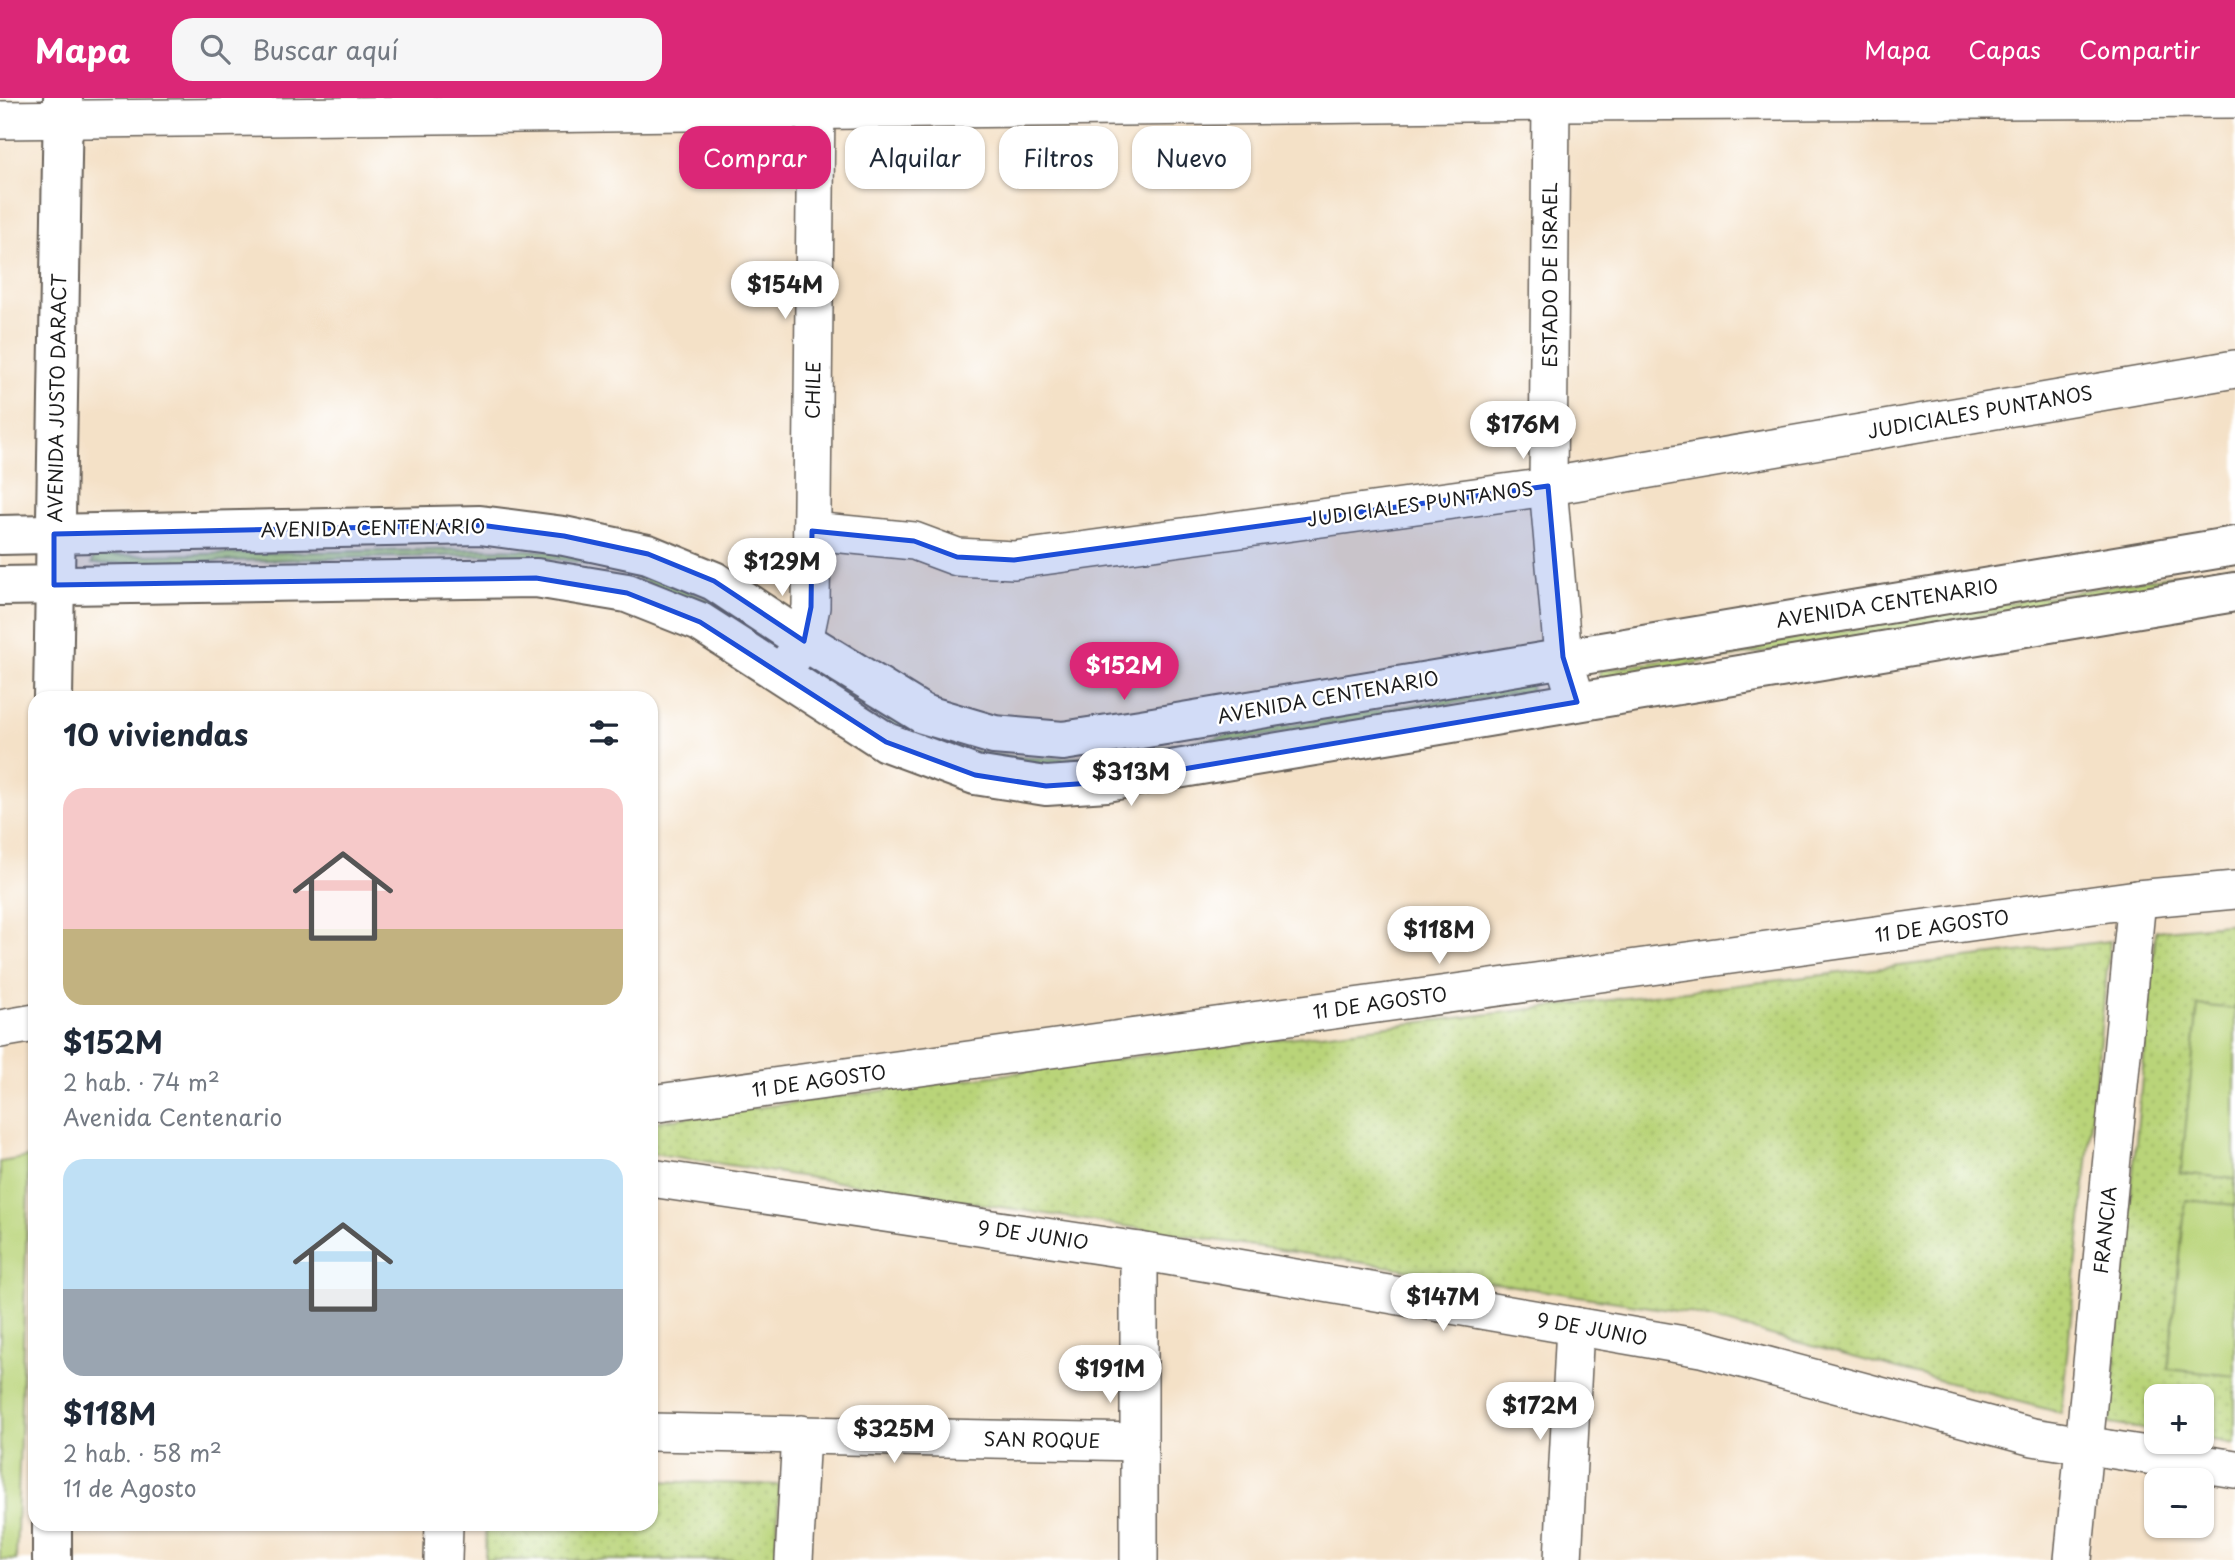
<!DOCTYPE html>
<html lang="es">
<head>
<meta charset="utf-8">
<style>
	body { margin:0; font-family:"Playpen Sans",sans-serif; background:#f6f6f7; color:#1f2937; height:100vh; display:flex; flex-direction:column; font-size:26px; white-space:nowrap }
	* { box-sizing:border-box; margin:0 }
	p { font-size:23px; color:#747a83 }
	.icon { flex:none; width:38px; height:38px; fill:none; stroke:currentColor; stroke-width:2; stroke-linecap:round; stroke-linejoin:round }
	.map { position:relative; flex:1; overflow:hidden }
	.sheet { position:absolute; left:28px; top:593px; width:630px; height:840px; display:flex; flex-direction:column; background:#fff; border-radius:21px; box-shadow:0 2px 5px #0004 }
	.sheet>* { flex:none }
	.guide { position:absolute; left:679px; top:28px; width:665px; height:63px; display:flex; gap:14px }
	.tools { position:absolute; left:2144px; top:1286px; display:grid; gap:14px }
	.tools a { display:grid; place-items:center; width:70px; height:70px; border-radius:14px; background:#fff; box-shadow:0 2px 5px #0004; font-size:35px }
	.price { position:absolute; translate:-50% -60px; padding:0 16px; border-radius:24px; background:#fff; color:#222; font-size:23px; line-height:46px; filter:drop-shadow(0 2px 4px #0008) }
	.price::after { content:''; position:absolute; left:50%; top:42px; width:21px; height:16px; margin-left:-10px; background:inherit; clip-path:polygon(0 0,100% 0,50% 100%) }
	.price.on { background:#db2777; color:#fff }
	ul { padding:0; list-style:none }
	li { display:grid; align-content:center; gap:14px; height:371px; padding:0 35px }
	li span { display:grid; place-items:center; height:217px; border-radius:21px; color:#555 }
	li>.icon { margin-inline-start:auto }
	span .icon { width:126px; height:126px; fill:#fffc; stroke-width:1 }
	li b { font-size:30px }
	h2 { display:flex; justify-content:space-between; align-items:center; height:84px; padding:0 35px; font-size:30px }
	.tag { padding:0 24px; border-radius:21px; background:#fff; box-shadow:0 2px 5px #0004; font-size:24px; line-height:63px }
	.tag.on { background:#db2777; color:#fff }
	header { display:flex; align-items:center; gap:42px; box-sizing:border-box; height:98px; padding:0 35px; background:#db2777; color:#fff }
	header strong { font-size:33px }
	nav { display:flex; gap:38px; margin-inline-start:auto; font-size:24px }
	.search { width:490px; height:63px; background:#f6f6f7; display:flex; align-items:center; gap:18px; box-sizing:border-box; padding:0 24px; border-radius:21px; color:#747a83; font-size:26px }
	.map>svg:first-child { display:block }
</style>
</head>
<body>
<header>
<strong>Mapa</strong>
<div class="search"><svg class="icon" aria-label="search" viewBox="0 0 24 24"><circle cx="10" cy="10" r="6"/><path d="M15 15l6 6"/></svg>Buscar aquí</div>
<nav><a>Mapa</a><a>Capas</a><a>Compartir</a></nav>
</header>
<div class="map">
<svg width="2235" height="1462" viewBox="0 0 2235 1462">
	<defs>
		<pattern id="grass-tufts" width="24" height="20" patternUnits="userSpaceOnUse" patternTransform="scale(1.75)"><rect width="24" height="20" fill="#b9d479"/><path d="M3 7l-1-3M5 7V3M7 7l1-3M15 17l-1-3M17 17v-4M19 17l1-3" fill="none" stroke="#9eb568"/></pattern>
		<pattern id="park-dots" width="8" height="8" patternUnits="userSpaceOnUse" patternTransform="scale(1.75)"><rect width="8" height="8" fill="#b9d479"/><path d="M2 2h.1M6 6h.1" fill="none" stroke="#9eb568" stroke-width="1.8" stroke-linecap="round"/></pattern>
	</defs>
	<rect width="100%" height="100%" fill="#fff"/>
	<filter id="ink" filterUnits="userSpaceOnUse"><feTurbulence type="fractalNoise" baseFrequency=".0143" numOctaves="2"/><feDisplacementMap in="SourceGraphic" scale="14" xChannelSelector="R" yChannelSelector="G"/><feConvolveMatrix kernelMatrix="1 2 1 2 8 2 1 2 1" color-interpolation-filters="sRGB"/></filter>
	<filter id="wash" filterUnits="userSpaceOnUse"><feTurbulence type="fractalNoise" baseFrequency=".00686" numOctaves="4" result="noise"/><feDisplacementMap in="SourceGraphic" scale="28" xChannelSelector="R" yChannelSelector="G"/><feGaussianBlur stdDeviation="1.57" result="paint"/><feColorMatrix in="noise" values="0 0 0 0 0 0 0 0 0 0 0 0 0 0 0 0 0 1.4 0 .05"/><feComposite in="paint" operator="in"/></filter>
	<g filter="url(#wash)">
		<rect width="100%" height="100%" fill="#f4e1c7"/>
		<!-- grass -->
		<g fill="url(#grass-tufts)" stroke="#6a784a" stroke-width="2">
			<path d="M487,451C513,452 541,451 567,456C626,467 681,490 735,514L730,520C689,501 648,482 605,470C565,459 523,458 482,457L92,466L94,458Z"/>
			<path d="M2235,467V475L1600,581L1599,573Z"/>
			<path d="M1530,587L1532,592L1096,666L1043,667L995,664L893,627L837,594L841,588C873,608 914,636 949,647C1005,664 1052,661 1108,658Z"/>
		</g>
		<!-- park -->
		<g fill="url(#park-dots)" stroke="#6a784a" stroke-width="2">
			<path d="M2235,825V1346L2202,1340V1298H2156V1333L2109,1326L2156,833Z"/>
			<path d="M2110,843L2061,1315L1689,1215L651,1055V1024L1177,953Z"/>
			<path d="M651,1383L779,1387L776,1462H485L486,1426H651Z"/>
		</g>
		<!-- garden -->
		<g fill="#b9d479" stroke="#6a784a" stroke-width="2">
			<path d="M2198,907L2235,911V1081L2181,1075Z"/>
			<path d="M29,1059L16,1462H0V1064Z"/>
			<path d="M2186,1102L2235,1107V1278L2168,1271Z"/>
		</g>
	</g>
	<g filter="url(#ink)">
		<g fill="none" stroke-linecap="round" stroke-linejoin="round">
			<!-- street casing -->
			<g stroke="#686158" stroke-width="40">
				<g id="street">
					<path d="M1551,0L1548,388L1563,559L1577,604"/>
					<path d="M0,22L1551,4L2235,1"/>
					<path d="M812,433L914,443L957,459L1014,462L1533,391L2235,271"/>
					<path d="M781,576L804,543L811,509L816,0"/>
					<path d="M0,931L35,925"/>
					<path d="M651,1006L2137,801L2235,792"/>
					<path d="M651,1080L1139,1153L1701,1250L2033,1339L2235,1371"/>
					<path d="M651,1334L1139,1344"/>
					<path d="M443,1462L444,1426"/>
					<path d="M794,1462L801,1336"/>
					<path d="M1139,1462V1153"/>
					<path d="M1563,1462L1575,1228"/>
					<path d="M2073,1462L2137,801"/>
				</g>
			</g>
			<!-- secondary casing -->
			<g stroke="#686158" stroke-width="42">
				<g id="secondary">
					<path d="M0,437L480,427L564,438L648,456L714,483L804,543L923,616L994,637L1063,643L1141,631L2235,448"/>
					<path d="M0,488L536,480L627,495L700,524L886,644L975,677L1046,688L1107,684L1159,674L2235,494"/>
					<path d="M53,600L63,0"/>
					<path d="M52,1426V1462"/>
				</g>
			</g>
			<!-- street -->
			<use href="#street" stroke="#fff" stroke-width="37"/>
			<!-- secondary -->
			<use href="#secondary" stroke="#fff" stroke-width="38"/>
		</g>
	</g>
	<!-- marked area -->
	<path fill="#1d4ed8" fill-opacity="0.2" stroke="#1d4ed8" stroke-width="5" stroke-linejoin="round" d="M1548,388L1563,559L1577,604L1107,684L1046,688L975,677L886,644L700,524L627,495L536,480L54,487V436L480,427L564,438L648,456L714,483L804,543L811,509L812,433L914,443L957,459L1014,462Z"/>
	<g text-anchor="middle" stroke-width="5" stroke-linejoin="round" paint-order="stroke">
		<!-- street labels -->
		<g font-size="19" fill="#1c1c1c" stroke="#fff">
			<text transform="translate(1550 177) rotate(-90)" y="7">ESTADO DE ISRAEL</text>
			<text transform="translate(813 292) rotate(-89)" y="7">CHILE</text>
			<text transform="translate(57 300) rotate(-89)" y="7">AVENIDA JUSTO DARACT</text>
			<text transform="translate(1980 314) rotate(-10)" y="7">JUDICIALES PUNTANOS</text>
			<text transform="translate(1420 406) rotate(-8)" y="7">JUDICIALES PUNTANOS</text>
			<text transform="translate(373 430) rotate(-1)" y="7">AVENIDA CENTENARIO</text>
			<text transform="translate(1887 505) rotate(-9)" y="7">AVENIDA CENTENARIO</text>
			<text transform="translate(1328 599) rotate(-10)" y="7">AVENIDA CENTENARIO</text>
			<text transform="translate(1942 828) rotate(-8)" y="7">11 DE AGOSTO</text>
			<text transform="translate(1380 905) rotate(-8)" y="7">11 DE AGOSTO</text>
			<text transform="translate(819 983) rotate(-8)" y="7">11 DE AGOSTO</text>
			<text transform="translate(2105 1132) rotate(-84)" y="7">FRANCIA</text>
			<text transform="translate(1033 1137) rotate(8)" y="7">9 DE JUNIO</text>
			<text transform="translate(1592 1231) rotate(10)" y="7">9 DE JUNIO</text>
			<text transform="translate(1042 1342) rotate(1)" y="7">SAN ROQUE</text>
		</g>
	</g>
</svg>
<div class="tools">
<a>+</a>
<a>−</a>
</div>
<b class="price" style="left:785px;top:223px">$154M</b>
<b class="price" style="left:1523px;top:363px">$176M</b>
<b class="price" style="left:782px;top:500px">$129M</b>
<b class="price on" style="left:1124px;top:604px">$152M</b>
<b class="price" style="left:1131px;top:710px">$313M</b>
<b class="price" style="left:1439px;top:868px">$118M</b>
<b class="price" style="left:1443px;top:1235px">$147M</b>
<b class="price" style="left:1110px;top:1307px">$191M</b>
<b class="price" style="left:1540px;top:1344px">$172M</b>
<b class="price" style="left:894px;top:1367px">$325M</b>
<div class="guide">
<a class="tag on">Comprar</a>
<a class="tag">Alquilar</a>
<a class="tag">Filtros</a>
<a class="tag">Nuevo</a>
</div>
<section class="sheet">
<h2>10 viviendas<svg class="icon" aria-label="filters" viewBox="0 0 24 24"><path d="M4 7h16M4 17h16"/><circle cx="9" cy="7" r="2"/><circle cx="15" cy="17" r="2"/></svg></h2>
<ul>
<li><span style="background:linear-gradient(#f6c9c9 65%,#c2b280 0)"><svg class="icon" aria-label="home" viewBox="0 0 24 24"><path d="M3 11l9-7 9 7M6 9v11h12V9"/></svg></span><div><b>$152M</b><p>2 hab. · 74 m²</p><p>Avenida Centenario</p></div></li>
<li><span style="background:linear-gradient(#bfe0f5 60%,#9aa5b1 0)"><svg class="icon" aria-label="home" viewBox="0 0 24 24"><path d="M3 11l9-7 9 7M6 9v11h12V9"/></svg></span><div><b>$118M</b><p>2 hab. · 58 m²</p><p>11 de Agosto</p></div></li>
</ul>
</section>
</div>
</body>
</html>
